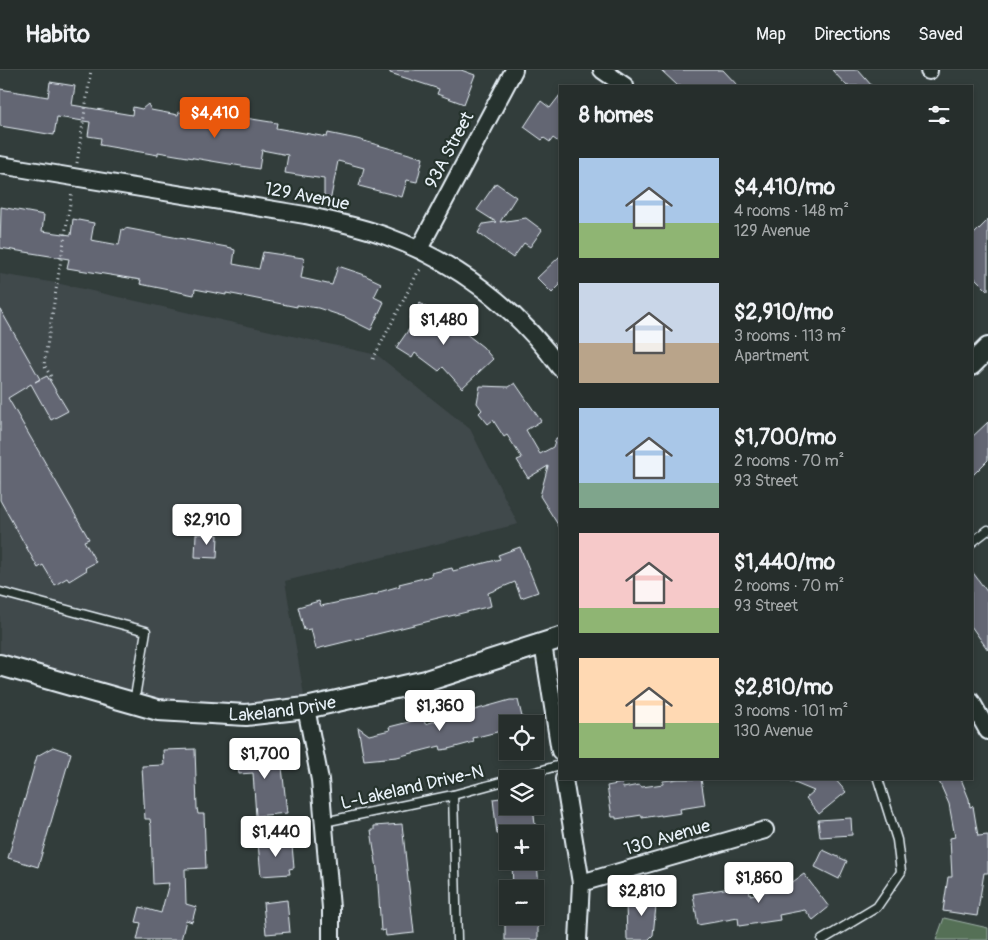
<!DOCTYPE html>
<html lang="en">
<head>
<meta charset="utf-8">
<style>
	body { margin:0; font-family:Pangolin,sans-serif; background:#2e3634; color:#f1f3f6; height:100vh; display:flex; flex-direction:column; font-size:19px; white-space:nowrap }
	* { box-sizing:border-box; margin:0 }
	p { font-size:16px; color:#a4a8a9 }
	.icon { flex:none; width:28px; height:28px; fill:none; stroke:currentColor; stroke-width:2; stroke-linecap:round; stroke-linejoin:round }
	.map { position:relative; flex:1; overflow:hidden }
	.sheet { position:absolute; left:559px; top:15px; width:414px; height:695px; display:flex; flex-direction:column; background:#262e2c; border-radius:0px; box-shadow:0 2px 8px #0003,0 0 0 1px #424a48 }
	.sheet>* { flex:none }
	.fabs { position:absolute; left:499px; top:645px; display:grid; gap:10px }
	.fabs a { display:grid; place-items:center; width:45px; height:45px; border-radius:0px; background:#262e2c; box-shadow:0 2px 8px #0003,0 0 0 1px #424a48; font-size:25px }
	.price { position:absolute; translate:-50% -42px; padding:0 11px; border-radius:5px; background:#fff; color:#222; font-size:16px; line-height:32px; filter:drop-shadow(0 1px 2px #0008) }
	.price::after { content:''; position:absolute; left:50%; top:30px; width:15px; height:11px; margin-left:-8px; background:inherit; clip-path:polygon(0 0,100% 0,50% 100%) }
	.price.selected { background:#ea580c; color:#fff }
	ul { padding:0; list-style:none }
	li { display:flex; align-items:center; gap:15px; height:125px; padding:0 20px }
	li span { display:grid; place-items:center; flex:none; width:140px; height:100px; border-radius:0px; color:#555 }
	li>.icon { margin-inline-start:auto }
	span .icon { width:60px; height:60px; fill:#fffc; stroke-width:1 }
	li b { font-size:21px }
	h2 { display:flex; justify-content:space-between; align-items:center; height:60px; padding:0 20px; font-size:21px }
	header { display:flex; align-items:center; gap:30px; box-sizing:border-box; height:70px; padding:0 25px; background:#262e2c; border-bottom:1px solid #424a48 }
	header strong { font-size:24px }
	nav { display:flex; gap:28px; margin-inline-start:auto; font-size:18px }
	.map>svg:first-child { display:block }
</style>
</head>
<body>
<header>
<strong>Habito</strong>
<nav><a>Map</a><a>Directions</a><a>Saved</a></nav>
</header>
<div class="map">
<svg width="988" height="870" viewBox="0 0 988 870">
	<rect width="100%" height="100%" fill="#323d3b"/>
	<filter id="ink" filterUnits="userSpaceOnUse"><feTurbulence type="fractalNoise" baseFrequency=".02" numOctaves="2"/><feDisplacementMap in="SourceGraphic" scale="10" xChannelSelector="R" yChannelSelector="G"/><feConvolveMatrix kernelMatrix="1 2 1 2 8 2 1 2 1" color-interpolation-filters="sRGB"/></filter>
	<g filter="url(#ink)">
		<!-- built -->
		<path fill="#41494c" d="M0,204L56,213L377,285L470,359L518,454L285,511L306,638L158,640L0,595Z"/>
		<!-- green -->
		<path fill="#557056" stroke="#9eb0a7" d="M944,848L988,858V870H936Z"/>
		<!-- building -->
		<g fill="#646673" stroke="#e8f1f8">
			<path d="M390,0H461L475,5L464,34L437,24L439,19L390,3Z"/>
			<path d="M661,0H723L738,16H678Z"/>
			<path d="M832,0H858L872,16H847Z"/>
			<path d="M50,12L75,16L72,35L132,45L133,37L142,39L148,34L151,40L178,45L179,42L211,48L212,45L219,47L220,44L277,53L276,58L327,67L328,63L357,69L423,88L417,112L407,110L402,127L359,116L364,98L338,91L330,132H324V109L285,103L288,85L262,80L259,99L158,82V85L100,75L101,68L88,66L90,52L57,47L54,65L0,56V19L48,27Z"/>
			<path d="M560,25V73L553,68L550,72L544,68L542,70L524,57L541,31L550,38Z"/>
			<path d="M496,113L516,127L500,152L526,148L542,160L530,177L524,173L513,188L478,163L483,154L496,152L477,140Z"/>
			<path d="M1,137L44,145L42,161L71,165L73,149L94,153L91,170L119,175L122,159L125,160V158L232,178V179L235,180L233,194L259,199L263,182L303,188L304,190L301,208L332,215L338,196L362,204L381,213L374,227L384,232L371,260L345,247L318,238L297,235V237L237,225L226,223V225L195,219L194,225L140,214L141,210L67,198L69,189L0,178Z"/>
			<path d="M988,150V221L971,204V167Z"/>
			<path d="M560,186V215L552,223L537,208Z"/>
			<path d="M420,233L455,257L456,256L483,277L493,289L462,318L443,297L439,301L415,283L412,288L396,278L414,252L409,248Z"/>
			<path d="M0,239L40,309L35,312L47,306L68,341L51,350L31,314L8,328L89,469L84,471L96,492L85,498L87,500L69,511L67,508L55,515L43,495L38,498L0,430Z"/>
			<path d="M515,313L541,351L526,360L540,384L553,377L556,368H560V458L540,426L548,396L528,408L517,390L522,388L507,365L504,367L493,350L488,354L479,343L482,340L477,333L480,316L509,317Z"/>
			<path d="M988,352V390L971,407V368Z"/>
			<path d="M196,464L218,465L217,488L195,487Z"/>
			<path d="M520,477L538,522L521,528L515,512L488,523L491,536L316,579L311,559L304,560L298,537L319,531L321,536L378,524L379,522L400,516L399,514L432,506L431,503L452,498L453,501L500,489L498,485Z"/>
			<path d="M971,500L988,523V580L971,556Z"/>
			<path d="M510,630H518L523,651L508,654V656L501,657V661L473,668L474,672L448,679L441,680L440,676L397,687L364,690L358,657L369,665L390,660L389,657L409,652L424,648L425,654Z"/>
			<path d="M53,677L71,683L38,797L8,788L37,686Z"/>
			<path d="M195,679L197,738L198,744H204L206,798L185,799L186,834L196,837L192,852L186,850L181,870H137L141,853L136,852L140,837L161,843L169,813L153,814L151,756L150,749H145L142,696L164,695L163,680Z"/>
			<path d="M280,679L287,743L256,746L253,703L239,704L236,683Z"/>
			<path d="M679,709H701L705,735L680,739L681,743L661,746V745L642,748V745L616,749V747H612L607,716L622,713L623,718L639,715L642,717L663,714V711Z"/>
			<path d="M785,709H835L846,722L819,744L806,728L814,721Z"/>
			<path d="M938,709H961L969,729L970,737L973,736L978,766L988,765V803H984L977,846L943,841L948,807H952L950,768L955,767L949,734Z"/>
			<path d="M508,727V736H533L536,764H497L493,729Z"/>
			<path d="M851,748L852,765L820,767L818,750Z"/>
			<path d="M402,754L414,863L386,866L385,860L381,861L377,799L371,760H374V756Z"/>
			<path d="M287,770V776L292,775L294,798L289,799L290,804L261,806L258,773Z"/>
			<path d="M823,780L847,791L839,809L815,797Z"/>
			<path d="M512,791H537L539,819H513Z"/>
			<path d="M804,804L829,837L813,850L805,840L779,845L780,850L739,856L738,848L698,855L693,824L743,816V819L749,818L750,825L784,818Z"/>
			<path d="M667,825L656,836L653,865L648,870H627L626,832H632V826Z"/>
			<path d="M287,830L290,862L266,864L263,833Z"/>
			<rect x="505" y="846" width="33" height="24"/>
		</g>
		<g fill="none" stroke-linecap="round" stroke-linejoin="round">
			<!-- service casing -->
			<g stroke="#e8f1f8" stroke-width="11">
				<g id="service">
					<path d="M971,473L988,460"/>
					<path d="M0,522L146,561L134,633"/>
					<path d="M512,709L560,695"/>
					<path d="M453,725L457,870"/>
					<path d="M324,752L453,725L508,710"/>
					<path d="M822,870L877,837L901,802L897,770L878,709"/>
				</g>
			</g>
			<!-- minor casing -->
			<g stroke="#e8f1f8" stroke-width="20">
				<g id="minor">
					<path d="M602,0L625,16"/>
					<path d="M929,0V1"/>
					<path d="M0,95L305,145C332,151 360,156 386,166C455,191 517,238 560,298"/>
					<path d="M419,179L514,0"/>
					<path d="M543,574L560,681"/>
					<path d="M971,631L988,661"/>
					<path d="M306,638L320,710L331,838V870"/>
					<path d="M564,709L581,813L578,870"/>
					<path d="M581,813L765,760"/>
				</g>
			</g>
			<!-- tertiary casing -->
			<g stroke="#e8f1f8" stroke-width="24">
				<g id="tertiary">
					<path d="M971,295L988,278"/>
					<path id="s1" d="M0,595L158,640L246,645L306,638L426,611L560,568"/>
				</g>
			</g>
			<!-- path -->
			<g stroke="#e8f1f8" stroke-width="3" stroke-dasharray="1 4" stroke-linecap="butt">
				<path d="M77,93L91,0"/>
				<path d="M373,289L418,202L421,199"/>
				<path d="M50,310L52,308L44,295L72,121"/>
			</g>
			<!-- service -->
			<use href="#service" stroke="#26332d" stroke-width="8"/>
			<!-- minor -->
			<use href="#minor" stroke="#26332d" stroke-width="16"/>
			<!-- tertiary -->
			<use href="#tertiary" stroke="#26332d" stroke-width="20"/>
		</g>
	</g>
	<g text-anchor="middle" stroke-width="4.5" stroke-linejoin="round" paint-order="stroke">
		<!-- street labels -->
		<g font-size="18" fill="#e8f1f8" stroke="#26332d">
			<text transform="translate(449 80) rotate(-62)" y="6">93A Street</text>
			<text transform="translate(307 126) rotate(11)" y="6">129 Avenue</text>
			<text dy="6" stroke="none"><textPath href="#s1" startOffset="289">Lakeland Drive</textPath></text>
			<text transform="translate(412 717) rotate(-13)" y="6">L-Lakeland Drive-N</text>
			<text transform="translate(667 767) rotate(-16)" y="6">130 Avenue</text>
		</g>
	</g>
</svg>
<div class="fabs">
<a><svg class="icon" aria-label="locate" viewBox="0 0 24 24"><circle cx="12" cy="12" r="6"/><path d="M12 2v4M12 18v4M2 12h4M18 12h4"/></svg></a>
<a><svg class="icon" aria-label="layers" viewBox="0 0 24 24"><path d="M12 4l9 5-9 5-9-5zM3 14l9 5 9-5"/></svg></a>
<a>+</a>
<a>−</a>
</div>
<b class="price selected" style="left:215px;top:69px">$4,410</b>
<b class="price" style="left:444px;top:276px">$1,480</b>
<b class="price" style="left:207px;top:476px">$2,910</b>
<b class="price" style="left:440px;top:662px">$1,360</b>
<b class="price" style="left:265px;top:710px">$1,700</b>
<b class="price" style="left:276px;top:788px">$1,440</b>
<b class="price" style="left:759px;top:834px">$1,860</b>
<b class="price" style="left:642px;top:847px">$2,810</b>
<section class="sheet">
<h2>8 homes<svg class="icon" aria-label="filters" viewBox="0 0 24 24"><path d="M4 7h16M4 17h16"/><circle cx="9" cy="7" r="2"/><circle cx="15" cy="17" r="2"/></svg></h2>
<ul>
<li><span style="background:linear-gradient(#a9c7e8 65%,#8fb573 0)"><svg class="icon" aria-label="home" viewBox="0 0 24 24"><path d="M3 11l9-7 9 7M6 9v11h12V9"/></svg></span><div><b>$4,410/mo</b><p>4 rooms · 148 m²</p><p>129 Avenue</p></div></li>
<li><span style="background:linear-gradient(#c9d6e8 60%,#b9a48a 0)"><svg class="icon" aria-label="home" viewBox="0 0 24 24"><path d="M3 11l9-7 9 7M6 9v11h12V9"/></svg></span><div><b>$2,910/mo</b><p>3 rooms · 113 m²</p><p>Apartment</p></div></li>
<li><span style="background:linear-gradient(#a9c7e8 75%,#7fa58c 0)"><svg class="icon" aria-label="home" viewBox="0 0 24 24"><path d="M3 11l9-7 9 7M6 9v11h12V9"/></svg></span><div><b>$1,700/mo</b><p>2 rooms · 70 m²</p><p>93 Street</p></div></li>
<li><span style="background:linear-gradient(#f6c9c9 75%,#8fb573 0)"><svg class="icon" aria-label="home" viewBox="0 0 24 24"><path d="M3 11l9-7 9 7M6 9v11h12V9"/></svg></span><div><b>$1,440/mo</b><p>2 rooms · 70 m²</p><p>93 Street</p></div></li>
<li><span style="background:linear-gradient(#ffd9b3 65%,#8fb573 0)"><svg class="icon" aria-label="home" viewBox="0 0 24 24"><path d="M3 11l9-7 9 7M6 9v11h12V9"/></svg></span><div><b>$2,810/mo</b><p>3 rooms · 101 m²</p><p>130 Avenue</p></div></li>
</ul>
</section>
</div>
</body>
</html>
